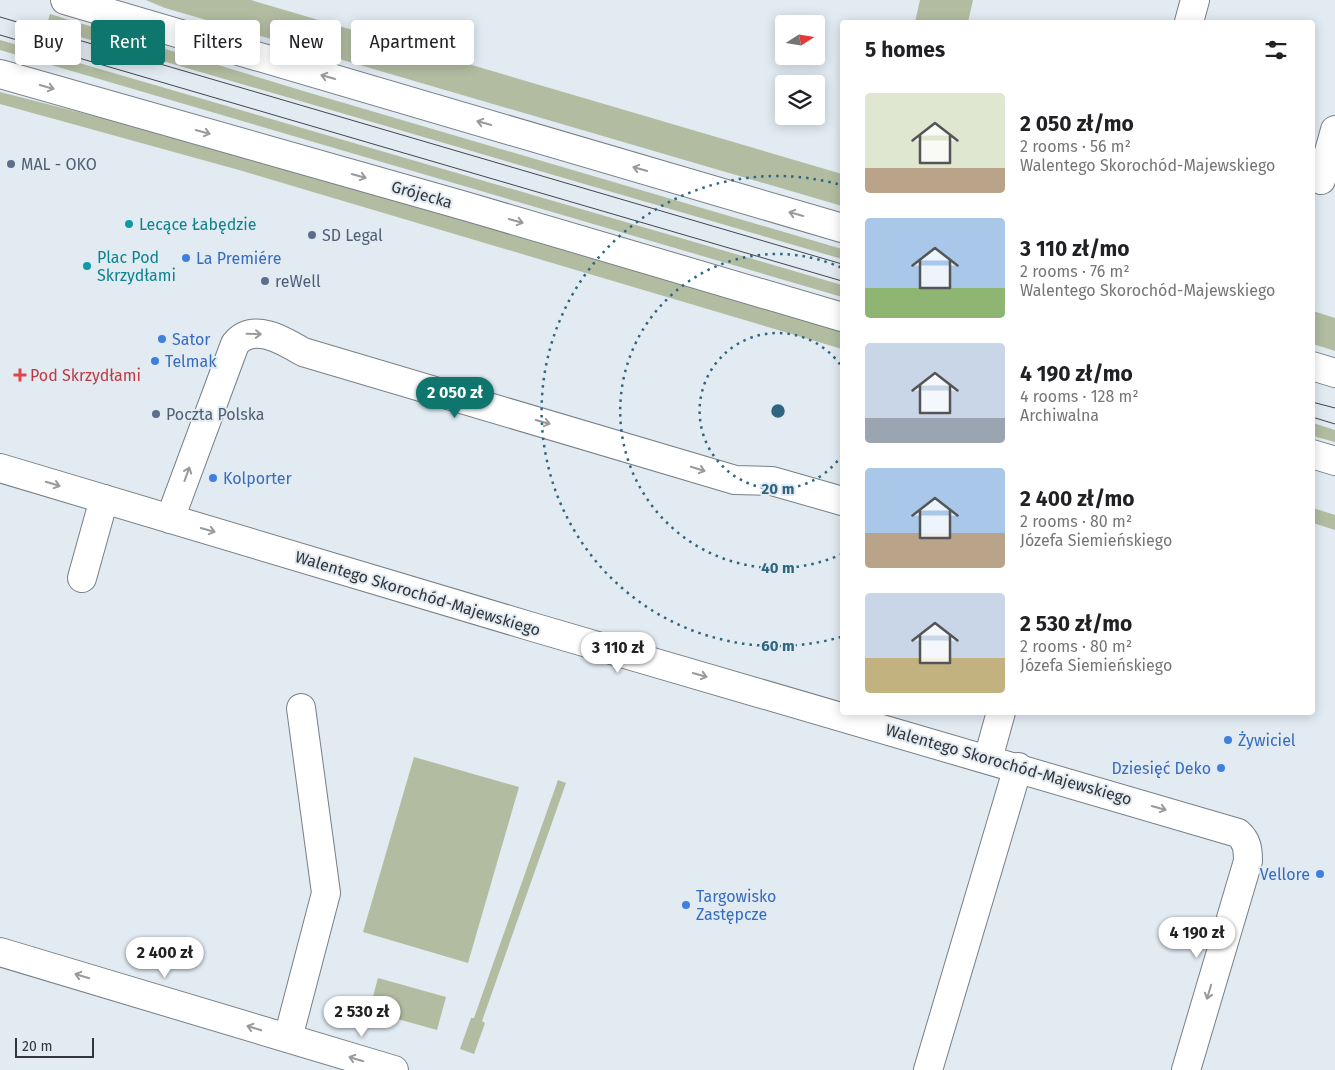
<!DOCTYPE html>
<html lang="en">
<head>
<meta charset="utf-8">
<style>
	body { margin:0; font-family:"Fira Sans",sans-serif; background:#f6f6f6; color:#202124; height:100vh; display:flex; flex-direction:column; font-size:19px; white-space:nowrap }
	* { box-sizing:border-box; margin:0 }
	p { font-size:16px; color:#757577 }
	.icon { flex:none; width:28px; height:28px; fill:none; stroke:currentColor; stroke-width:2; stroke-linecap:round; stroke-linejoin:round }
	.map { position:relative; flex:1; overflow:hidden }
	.panel { position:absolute; left:840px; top:20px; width:475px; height:695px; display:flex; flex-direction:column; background:#fff; border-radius:5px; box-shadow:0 2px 12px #0003 }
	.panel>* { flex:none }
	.hud { position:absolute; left:15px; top:20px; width:475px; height:45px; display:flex; gap:10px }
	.needle { width:32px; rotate:78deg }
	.buttons { position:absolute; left:775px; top:15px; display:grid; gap:10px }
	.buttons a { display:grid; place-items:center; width:50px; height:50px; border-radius:5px; background:#fff; box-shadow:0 2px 12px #0003; font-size:25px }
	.scale { position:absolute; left:15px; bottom:12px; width:79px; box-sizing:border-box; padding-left:5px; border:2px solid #323539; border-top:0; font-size:14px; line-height:18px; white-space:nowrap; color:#323539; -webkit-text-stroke:4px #e2eaf2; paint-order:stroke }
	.price { position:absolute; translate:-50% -42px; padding:0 11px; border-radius:18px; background:#fff; color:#222; font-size:16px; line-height:32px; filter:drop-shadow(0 1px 2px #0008) }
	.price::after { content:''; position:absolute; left:50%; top:30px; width:15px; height:11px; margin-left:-8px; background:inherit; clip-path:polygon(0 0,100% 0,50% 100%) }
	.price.selected { background:#0f766e; color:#fff }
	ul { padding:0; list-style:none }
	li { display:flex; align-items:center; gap:15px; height:125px; padding:0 25px }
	li span { display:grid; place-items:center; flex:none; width:140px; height:100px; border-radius:5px; color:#555 }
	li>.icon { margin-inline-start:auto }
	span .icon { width:60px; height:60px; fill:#fffc; stroke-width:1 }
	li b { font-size:21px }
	h2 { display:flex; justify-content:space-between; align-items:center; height:60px; padding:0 25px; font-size:21px }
	.tag { padding:0 18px; border-radius:5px; background:#fff; box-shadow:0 2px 12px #0003; font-size:18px; line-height:45px }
	.tag.selected { background:#0f766e; color:#fff }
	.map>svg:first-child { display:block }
</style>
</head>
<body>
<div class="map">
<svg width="1335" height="1070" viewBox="0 0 1335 1070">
	<rect width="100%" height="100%" fill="#e2eaf2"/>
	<!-- green -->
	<g fill="#b2bca1">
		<path d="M146,0H251L842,174V206L165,8Z"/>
		<path d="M920,0H973L968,22H915Z"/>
		<path d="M50,14L310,93L842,249V259L46,27Z"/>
		<path d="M0,40L842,285V297L0,50Z"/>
		<path d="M0,92L247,155L406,204L842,332V349L239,170L0,104Z"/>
		<path d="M1313,311L1335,318V351L1313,344Z"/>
		<path d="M1313,423L1335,430V442L1313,436Z"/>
		<path d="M1313,508L1335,515V530L1313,523Z"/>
		<path d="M414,757L519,787L468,963L363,932Z"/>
		<path d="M558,780L566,783L482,1021L485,1023L474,1054L460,1049L471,1018H474Z"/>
		<path d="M378,978L446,997L437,1030L369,1011Z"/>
	</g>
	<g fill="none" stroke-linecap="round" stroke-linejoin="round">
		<!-- minor casing -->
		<g stroke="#787f86" stroke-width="30">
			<g id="minor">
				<path d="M1189,22L1195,0"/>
				<path d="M1321,180L1335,130"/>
				<path d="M0,468L536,628L1238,833C1247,841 1248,849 1248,861L1186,1070"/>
				<path d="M170,519L235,344C253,322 283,340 303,352L735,480L772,481L842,501"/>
				<path d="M82,578L104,499"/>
				<path d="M988,759L1001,712"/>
				<path d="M0,952L394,1070"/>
				<path d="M288,1038L326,893L301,708"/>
				<path d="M928,1070L1018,767"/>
			</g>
		</g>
		<!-- major casing -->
		<g stroke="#787f86" stroke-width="30">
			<g id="major">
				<path d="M65,0L842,228"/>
				<path d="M0,74L465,206L842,317"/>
				<path d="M1312,366L1335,373"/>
				<path d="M1312,454L1335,461"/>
			</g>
		</g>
		<!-- minor -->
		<use href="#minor" stroke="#fff" stroke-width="28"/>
		<!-- major -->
		<use href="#major" stroke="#fff" stroke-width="28"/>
		<!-- tram -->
		<g stroke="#44474c" stroke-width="1">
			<path d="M0,17L842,264"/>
			<path d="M0,35L842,281"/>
			<path d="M1312,402L1335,408"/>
			<path d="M1312,417L1335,424"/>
		</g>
	</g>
	<!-- one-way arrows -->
	<defs><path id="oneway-shaft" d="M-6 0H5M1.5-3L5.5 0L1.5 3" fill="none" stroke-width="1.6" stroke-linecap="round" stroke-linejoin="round" transform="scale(1.25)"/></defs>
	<g stroke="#989a9c">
		<use href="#oneway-shaft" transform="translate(328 77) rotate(-164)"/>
		<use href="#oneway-shaft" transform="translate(47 87) rotate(16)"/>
		<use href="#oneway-shaft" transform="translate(484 123) rotate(-164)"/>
		<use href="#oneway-shaft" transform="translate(203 132) rotate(16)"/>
		<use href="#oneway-shaft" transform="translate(640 169) rotate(-164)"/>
		<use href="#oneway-shaft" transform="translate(359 176) rotate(16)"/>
		<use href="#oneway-shaft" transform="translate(796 214) rotate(-164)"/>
		<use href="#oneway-shaft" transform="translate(516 221) rotate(16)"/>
		<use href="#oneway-shaft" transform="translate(254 334) rotate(2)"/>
		<use href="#oneway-shaft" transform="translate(543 422) rotate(16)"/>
		<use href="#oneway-shaft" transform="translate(698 469) rotate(17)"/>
		<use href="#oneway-shaft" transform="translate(187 474) rotate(-70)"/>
		<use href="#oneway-shaft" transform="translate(53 484) rotate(17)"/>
		<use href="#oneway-shaft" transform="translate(208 530) rotate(16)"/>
		<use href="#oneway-shaft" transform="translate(700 675) rotate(16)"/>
		<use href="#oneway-shaft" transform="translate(1159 808) rotate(16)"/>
		<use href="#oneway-shaft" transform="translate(82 976) rotate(-163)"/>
		<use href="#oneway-shaft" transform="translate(1209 992) rotate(107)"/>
		<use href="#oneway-shaft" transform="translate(254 1028) rotate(-163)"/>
		<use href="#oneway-shaft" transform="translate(356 1059) rotate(-163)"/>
	</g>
	<!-- distance rings -->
	<g fill="none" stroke="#2e6680" stroke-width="2.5" stroke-dasharray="2.5 5">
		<path d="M842 455A78 78 0 1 1 842 367"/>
		<path d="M842 554A157 157 0 1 1 842 268"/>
		<path d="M841 637A235 235 0 1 1 841 185"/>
	</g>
	<!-- markers -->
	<g fill="#5c6f8a" stroke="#e2eaf2" stroke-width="2">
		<circle cx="11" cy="164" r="5"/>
		<circle cx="312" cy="235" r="5"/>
		<circle cx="265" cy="281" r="5"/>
		<circle cx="156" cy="414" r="5"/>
	</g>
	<g fill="#0f9aa8" stroke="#e2eaf2" stroke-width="2">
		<circle cx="129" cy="224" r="5"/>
		<circle cx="87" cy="266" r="5"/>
	</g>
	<g fill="#3f7fe0" stroke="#e2eaf2" stroke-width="2">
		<circle cx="186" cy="258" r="5"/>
		<circle cx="162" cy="339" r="5"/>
		<circle cx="155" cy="361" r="5"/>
		<circle cx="213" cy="478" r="5"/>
		<circle cx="1228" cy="740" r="5"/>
		<circle cx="1221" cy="768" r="5"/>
		<circle cx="1320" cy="874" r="5"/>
		<circle cx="686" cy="905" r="5"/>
	</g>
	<path fill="#e0444e" stroke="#e2eaf2" stroke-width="2" d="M17.5 367.5h5v5h5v5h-5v5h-5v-5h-5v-5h5z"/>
	<g text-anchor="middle" stroke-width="4" stroke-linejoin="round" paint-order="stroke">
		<!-- service labels -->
		<g font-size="16" fill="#4e5e75" stroke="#e2eaf2" text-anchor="start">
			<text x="21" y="170">MAL - OKO</text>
			<text x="322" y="241">SD Legal</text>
			<text x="275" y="287">reWell</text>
			<text x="166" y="420">Poczta Polska</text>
		</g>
		<!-- street labels -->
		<g font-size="16" fill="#323539" stroke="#e2eaf2">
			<text transform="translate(422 194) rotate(16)" y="6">Grójecka</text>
			<text transform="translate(418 593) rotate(17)" y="6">Walentego Skorochód-Majewskiego</text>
			<text transform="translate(1009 764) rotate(16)" y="6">Walentego Skorochód-Majewskiego</text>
		</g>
		<!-- culture labels -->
		<g font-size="16" fill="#0d838f" stroke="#e2eaf2" text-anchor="start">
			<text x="139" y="230">Lecące Łabędzie</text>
			<text x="97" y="263">Plac Pod<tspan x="97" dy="18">Skrzydłami</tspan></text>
		</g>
		<!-- shop labels -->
		<g font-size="16" fill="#366cbe" stroke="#e2eaf2" text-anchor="start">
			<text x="196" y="264">La Premiére</text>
			<text x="172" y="345">Sator</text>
			<text x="165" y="367">Telmak</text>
			<text x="223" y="484">Kolporter</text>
			<text x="1238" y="746">Żywiciel</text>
			<text x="1211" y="774" text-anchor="end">Dziesięć Deko</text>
			<text x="1310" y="880" text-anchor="end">Vellore</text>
			<text x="696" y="902">Targowisko<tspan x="696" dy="18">Zastępcze</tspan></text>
		</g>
		<!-- health labels -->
		<g font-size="16" fill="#be3a42" stroke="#e2eaf2" text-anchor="start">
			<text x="30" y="381">Pod Skrzydłami</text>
		</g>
	</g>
	<circle cx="778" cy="411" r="8" fill="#2e6680" stroke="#e2eaf2" stroke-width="2.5"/>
	<g font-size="15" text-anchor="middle" font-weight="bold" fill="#2e6680" stroke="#e2eaf2" stroke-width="4" stroke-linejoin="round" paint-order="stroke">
		<text x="778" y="494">20 m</text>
		<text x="778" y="573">40 m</text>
		<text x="778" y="651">60 m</text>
	</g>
</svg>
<div class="buttons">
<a><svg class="needle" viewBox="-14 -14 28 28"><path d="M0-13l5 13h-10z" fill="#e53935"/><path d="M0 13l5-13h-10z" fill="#757577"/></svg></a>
<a><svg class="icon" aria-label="layers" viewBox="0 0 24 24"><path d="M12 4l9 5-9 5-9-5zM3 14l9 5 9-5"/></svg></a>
</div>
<div class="scale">20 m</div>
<b class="price selected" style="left:455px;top:419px">2 050 zł</b>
<b class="price" style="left:618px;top:674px">3 110 zł</b>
<b class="price" style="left:1197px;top:959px">4 190 zł</b>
<b class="price" style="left:165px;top:979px">2 400 zł</b>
<b class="price" style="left:362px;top:1038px">2 530 zł</b>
<div class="hud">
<a class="tag">Buy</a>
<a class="tag selected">Rent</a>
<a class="tag">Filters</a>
<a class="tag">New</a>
<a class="tag">Apartment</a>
</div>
<section class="panel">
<h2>5 homes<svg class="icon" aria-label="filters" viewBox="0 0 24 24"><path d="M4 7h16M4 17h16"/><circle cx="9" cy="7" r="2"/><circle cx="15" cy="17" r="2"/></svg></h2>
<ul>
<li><span style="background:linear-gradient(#dfe7d0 75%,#b9a48a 0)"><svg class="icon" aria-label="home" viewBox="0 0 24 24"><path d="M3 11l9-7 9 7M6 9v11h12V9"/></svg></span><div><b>2 050 zł/mo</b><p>2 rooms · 56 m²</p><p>Walentego Skorochód-Majewskiego</p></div></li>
<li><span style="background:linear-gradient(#a9c7e8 70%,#8fb573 0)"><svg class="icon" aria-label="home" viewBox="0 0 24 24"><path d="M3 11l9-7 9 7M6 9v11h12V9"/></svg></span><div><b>3 110 zł/mo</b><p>2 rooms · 76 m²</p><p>Walentego Skorochód-Majewskiego</p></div></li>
<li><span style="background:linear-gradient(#c9d6e8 75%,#9aa5b1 0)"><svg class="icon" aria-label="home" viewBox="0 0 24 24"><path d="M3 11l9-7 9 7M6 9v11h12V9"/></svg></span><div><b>4 190 zł/mo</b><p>4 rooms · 128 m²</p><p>Archiwalna</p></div></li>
<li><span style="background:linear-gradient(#a9c7e8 65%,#b9a48a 0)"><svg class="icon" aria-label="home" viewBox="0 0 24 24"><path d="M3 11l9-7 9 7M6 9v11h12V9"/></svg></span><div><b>2 400 zł/mo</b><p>2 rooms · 80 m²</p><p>Józefa Siemieńskiego</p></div></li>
<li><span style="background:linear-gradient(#c9d6e8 65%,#c2b280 0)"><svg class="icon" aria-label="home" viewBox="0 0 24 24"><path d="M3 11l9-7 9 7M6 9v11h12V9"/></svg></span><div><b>2 530 zł/mo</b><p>2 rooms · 80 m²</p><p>Józefa Siemieńskiego</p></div></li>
</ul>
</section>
</div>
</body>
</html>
